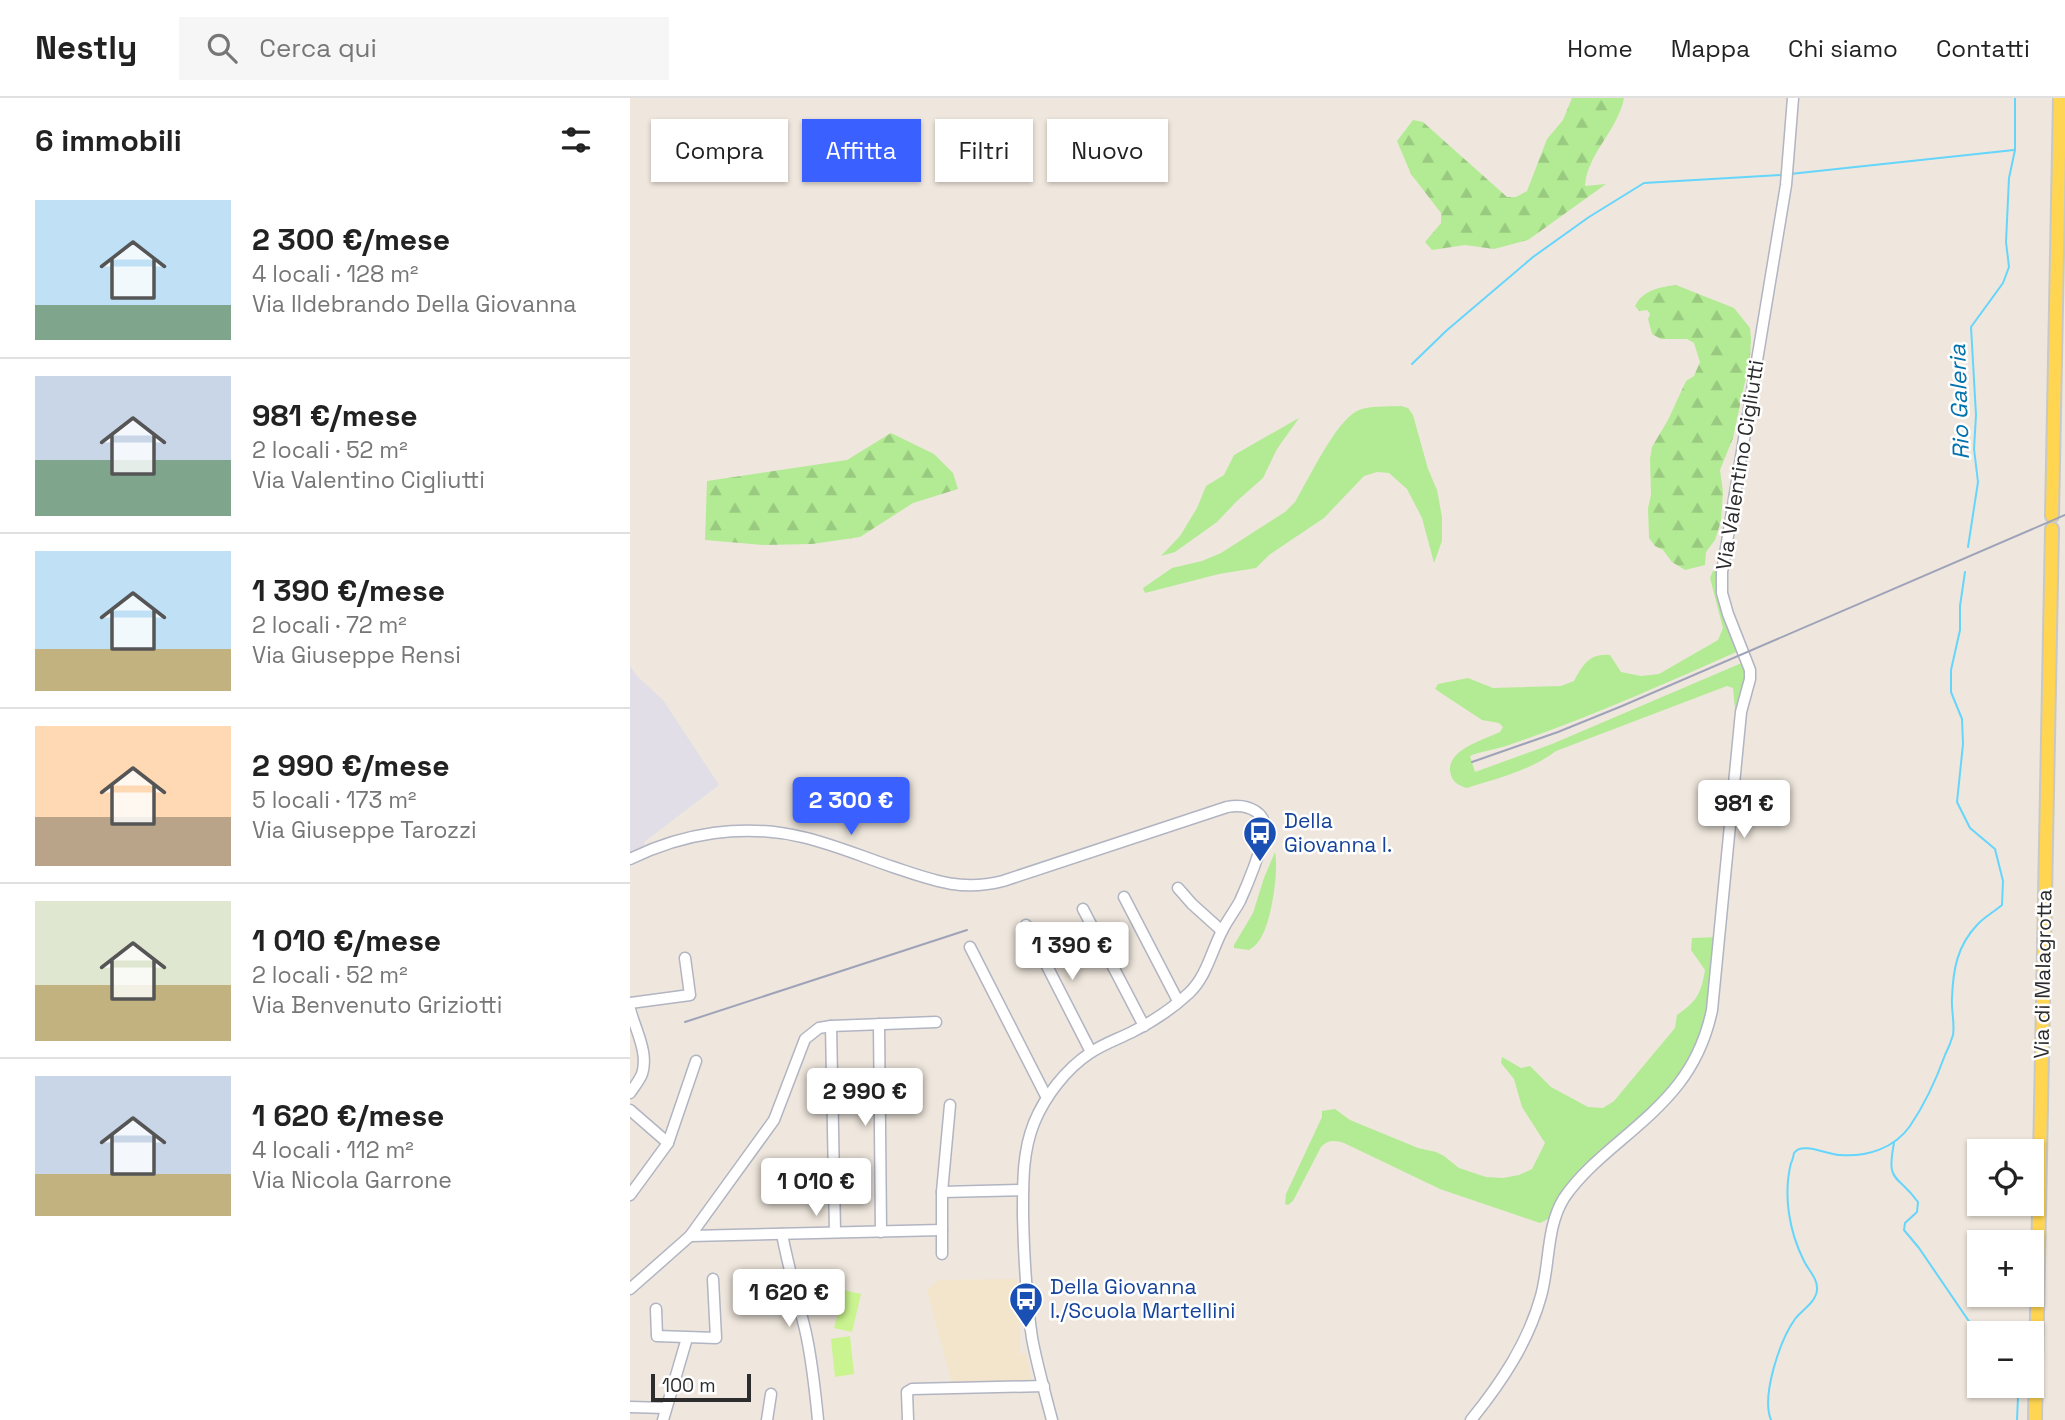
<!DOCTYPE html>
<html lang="it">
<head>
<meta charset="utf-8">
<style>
	body { margin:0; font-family:"Space Grotesk",sans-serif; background:#f6f6f6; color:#222; height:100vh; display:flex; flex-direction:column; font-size:26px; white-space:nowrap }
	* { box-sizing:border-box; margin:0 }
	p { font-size:23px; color:#767676 }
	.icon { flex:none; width:38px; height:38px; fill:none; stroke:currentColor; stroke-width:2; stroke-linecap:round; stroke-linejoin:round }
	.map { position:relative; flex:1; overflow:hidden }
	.side { display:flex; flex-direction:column; background:#fff; width:630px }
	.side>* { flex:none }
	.guide { position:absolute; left:21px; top:21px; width:665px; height:63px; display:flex; gap:14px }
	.fabs { position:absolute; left:1337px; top:1041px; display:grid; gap:14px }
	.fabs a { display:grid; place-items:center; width:77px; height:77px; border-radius:0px; background:#fff; box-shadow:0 2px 5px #0004; font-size:35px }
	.scale { position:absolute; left:21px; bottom:18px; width:100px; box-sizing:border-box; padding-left:7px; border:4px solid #2c2c2c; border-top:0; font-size:19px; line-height:24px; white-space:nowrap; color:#2c2c2c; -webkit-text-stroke:5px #fff; paint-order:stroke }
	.price { position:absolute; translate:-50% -60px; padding:0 16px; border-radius:7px; background:#fff; color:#222; font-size:23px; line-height:46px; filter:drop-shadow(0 2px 4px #0008) }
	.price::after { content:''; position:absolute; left:50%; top:42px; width:21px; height:16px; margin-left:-10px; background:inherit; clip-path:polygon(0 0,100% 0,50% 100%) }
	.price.selected { background:#3a61ff; color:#fff }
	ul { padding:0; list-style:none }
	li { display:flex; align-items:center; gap:21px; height:175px; padding:0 35px }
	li+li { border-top:2px solid #e0e0e0 }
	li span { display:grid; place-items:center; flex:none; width:196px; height:140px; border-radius:0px; color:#555 }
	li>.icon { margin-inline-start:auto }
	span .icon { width:84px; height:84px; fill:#fffc; stroke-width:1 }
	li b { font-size:30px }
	h2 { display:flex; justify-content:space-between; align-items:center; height:84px; padding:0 35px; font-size:30px }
	.tag { padding:0 24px; border-radius:0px; background:#fff; box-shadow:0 2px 5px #0004; font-size:24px; line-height:63px }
	.tag.selected { background:#3a61ff; color:#fff }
	header { display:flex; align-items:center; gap:42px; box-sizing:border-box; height:98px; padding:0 35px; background:#fff; border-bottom:2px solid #e0e0e0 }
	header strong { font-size:33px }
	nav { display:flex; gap:38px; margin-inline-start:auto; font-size:24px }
	.search { width:490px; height:63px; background:#f6f6f6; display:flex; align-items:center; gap:18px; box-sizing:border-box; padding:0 24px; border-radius:0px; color:#767676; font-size:26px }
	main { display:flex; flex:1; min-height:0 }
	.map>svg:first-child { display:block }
</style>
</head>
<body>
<header>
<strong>Nestly</strong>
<div class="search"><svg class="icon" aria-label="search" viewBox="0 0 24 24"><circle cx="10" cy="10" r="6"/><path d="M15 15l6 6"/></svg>Cerca qui</div>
<nav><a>Home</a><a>Mappa</a><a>Chi siamo</a><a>Contatti</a></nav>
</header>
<main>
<section class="side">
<h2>6 immobili<svg class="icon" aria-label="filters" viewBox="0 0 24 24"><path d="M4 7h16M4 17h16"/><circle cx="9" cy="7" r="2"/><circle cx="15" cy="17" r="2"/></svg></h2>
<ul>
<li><span style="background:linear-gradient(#bfe0f5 75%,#7fa58c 0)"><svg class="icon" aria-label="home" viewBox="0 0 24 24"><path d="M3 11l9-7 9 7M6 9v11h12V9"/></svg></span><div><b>2 300 €/mese</b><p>4 locali · 128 m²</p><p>Via Ildebrando Della Giovanna</p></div></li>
<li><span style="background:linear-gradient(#c9d6e8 60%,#7fa58c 0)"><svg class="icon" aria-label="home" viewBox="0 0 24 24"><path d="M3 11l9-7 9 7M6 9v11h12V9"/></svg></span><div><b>981 €/mese</b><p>2 locali · 52 m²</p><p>Via Valentino Cigliutti</p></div></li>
<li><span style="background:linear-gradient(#bfe0f5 70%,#c2b280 0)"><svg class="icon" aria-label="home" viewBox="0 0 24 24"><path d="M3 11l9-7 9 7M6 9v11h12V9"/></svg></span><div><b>1 390 €/mese</b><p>2 locali · 72 m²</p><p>Via Giuseppe Rensi</p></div></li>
<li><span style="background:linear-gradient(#ffd9b3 65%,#b9a48a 0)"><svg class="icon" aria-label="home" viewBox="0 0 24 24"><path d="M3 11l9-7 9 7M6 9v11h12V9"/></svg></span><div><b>2 990 €/mese</b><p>5 locali · 173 m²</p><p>Via Giuseppe Tarozzi</p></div></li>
<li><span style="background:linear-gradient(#dfe7d0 60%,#c2b280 0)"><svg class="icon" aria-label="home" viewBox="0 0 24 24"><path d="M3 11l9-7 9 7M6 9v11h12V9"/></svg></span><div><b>1 010 €/mese</b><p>2 locali · 52 m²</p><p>Via Benvenuto Griziotti</p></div></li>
<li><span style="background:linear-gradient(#c9d6e8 70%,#c2b280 0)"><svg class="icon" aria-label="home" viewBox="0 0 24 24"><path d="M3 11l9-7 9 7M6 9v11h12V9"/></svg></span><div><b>1 620 €/mese</b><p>4 locali · 112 m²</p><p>Via Nicola Garrone</p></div></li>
</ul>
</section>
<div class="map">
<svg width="1435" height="1322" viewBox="0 0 1435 1322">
	<defs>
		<pattern id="forest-firs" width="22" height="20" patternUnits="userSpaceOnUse" patternTransform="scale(1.75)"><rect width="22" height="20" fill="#b2eb94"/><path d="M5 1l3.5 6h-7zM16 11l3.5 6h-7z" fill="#99ca80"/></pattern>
	</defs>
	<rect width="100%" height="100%" fill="#efe7dd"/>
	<!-- industrial -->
	<path fill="#e1dee7" d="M0,568L7,578L33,602L89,687L14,744L15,747L0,754Z"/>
	<!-- education -->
	<path fill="#f2e5cb" d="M387,1181L390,1228V1256L396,1255L402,1284L322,1286L297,1193L308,1182Z"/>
	<!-- grass -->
	<g fill="#b2eb94">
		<path d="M771,308L778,310L783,317L798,371L807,392L812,419V443L804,465L792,420L777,391L759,375L747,374L734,378L694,420L639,457L626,470L589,476L515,495L513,490L542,470L572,463L591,455L655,414L665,404C678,382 706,323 727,313C740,307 757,309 771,308Z"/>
		<path d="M669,320L647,351L633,380L607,403L587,424L545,454L531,458L550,438L567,410L576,388L594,377L604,357Z"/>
		<path d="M1088,471L1111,552C1034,586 956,621 876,648C864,652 851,653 840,658L845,674L922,646L1114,564C1121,580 1112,596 1107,611H1105L1103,590L1097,588L926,653C899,673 868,680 837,690C830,688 823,685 821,677C813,653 853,642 870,634L873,629L869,625L852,622L805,591L808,586L838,580L863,590L931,588L944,583C953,567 959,555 980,557L991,574L1011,578L1029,576L1088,542L1093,530L1080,480L1083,473Z"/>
		<path d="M645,754C649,774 641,829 628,844C627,846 621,851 619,852L604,850V847L623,815L634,780Z"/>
		<path d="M1088,839L1079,910L1068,948L1046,988L943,1081L926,1105L920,1120L910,1125L810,1091L714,1045C704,1042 698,1042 691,1049L663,1103L658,1107L655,1106L656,1096L692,1019V1013L705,1011L720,1022L788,1050L806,1054L814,1058L829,1070L856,1079L873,1080L889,1077L902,1071L915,1045L892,1009L884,981L871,965L872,959L891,970L900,968L921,989L958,1009L973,1010L984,1003L1045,930L1047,917C1067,903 1071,896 1075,872L1061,852L1062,840Z"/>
	</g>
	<!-- forest -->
	<g fill="url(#forest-firs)">
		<path d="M942,0H994C988,32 957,56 955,88L976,86L898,142L864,151L835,147L802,152L795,144L811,125V115L781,76L767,43L783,22L793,24L877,99H886L897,93L917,41L933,22Z"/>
		<path d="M1046,187L1104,210L1120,230L1121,241L1120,260L1103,340L1090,372L1093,394L1091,423L1085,442L1076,454L1075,467L1055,472L1042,464L1033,452L1025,448L1019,440L1018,410L1021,397L1020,361L1022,349L1038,322L1056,283L1064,278L1070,264L1064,245L1057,241H1031L1022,236L1018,221L1020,216L1017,212L1009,213L1005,208C1013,192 1030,189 1046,187Z"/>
		<path d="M261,335L304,356L323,375L328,391L283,405L230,439L182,446L133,447L75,442L77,383L217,362Z"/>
	</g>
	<!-- pitch -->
	<g fill="#caf48f">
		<path d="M214,1192L231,1196L222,1234L204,1230Z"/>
		<path d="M220,1238L224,1276L205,1279L201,1241Z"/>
	</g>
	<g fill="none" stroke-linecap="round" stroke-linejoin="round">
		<!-- stream -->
		<g stroke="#65d5fc" stroke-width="2">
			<path d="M1160,76L1384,52"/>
			<path d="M782,266L816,233L903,159L959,119L1014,85L1151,77"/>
			<path d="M1338,449L1348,384L1344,351L1346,317L1341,229L1373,185L1379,169L1376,144L1379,80L1385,52V0"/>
			<path d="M1264,1045C1256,1086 1267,1075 1288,1104L1287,1114L1275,1125L1274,1132L1289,1150L1349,1238"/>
			<path d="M1384,1288L1388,1299L1387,1322"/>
			<path d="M1141,1322C1131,1298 1150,1242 1165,1221C1172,1212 1186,1204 1187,1192C1188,1181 1179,1173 1174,1163C1159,1133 1153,1097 1161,1065C1162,1064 1164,1056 1164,1055C1172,1043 1198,1057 1210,1057C1236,1059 1264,1051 1280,1028C1295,1006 1306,982 1315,957C1318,951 1321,944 1323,937C1325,925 1321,912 1322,900C1323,872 1327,848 1347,827C1354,819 1364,814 1372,807L1373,783L1365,751L1340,730L1327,704L1333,646L1332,621L1321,594V572L1330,532V508L1335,474"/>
		</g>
		<!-- minor casing -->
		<g stroke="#b1b4c1" stroke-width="13">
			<g id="minor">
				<path d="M0,761C53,735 113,725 172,739C203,746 233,759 263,769C302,782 331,794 373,783L597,709C617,705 640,714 634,738C628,760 619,783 610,803C604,814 596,824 591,835C581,855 576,879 559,895C543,910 522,924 502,934C488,941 473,946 460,955C436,971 415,998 404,1025C392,1055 393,1087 393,1118C394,1159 396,1199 402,1240C407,1267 415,1295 422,1322"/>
				<path d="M548,790L562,806L592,833"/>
				<path d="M494,799L548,903"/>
				<path d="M453,811L514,928"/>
				<path d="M396,827L461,954"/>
				<path d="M340,849L417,1000"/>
				<path d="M0,905L60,897L55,860"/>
				<path d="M0,911C5,931 19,955 12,976C9,983 4,989 0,995"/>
				<path d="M249,926L251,1134"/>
				<path d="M201,928L205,1134"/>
				<path d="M0,1012L38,1045"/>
				<path d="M312,1094L393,1092"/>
				<path d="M0,1097L38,1045L66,963"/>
				<path d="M152,1136C158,1168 167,1199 175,1231C182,1261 185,1291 188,1322"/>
				<path d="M60,1138L312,1132"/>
				<path d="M312,1156V1094L320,1007"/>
				<path d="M0,1191L60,1138L144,1022L175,941L189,930L201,928L306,924"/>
				<path d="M26,1211L27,1238L86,1240L83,1181"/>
				<path d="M0,1309L36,1310"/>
				<path d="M33,1322L57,1240"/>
				<path d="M137,1322L141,1296"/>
				<path d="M278,1322L277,1294L282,1291L414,1288"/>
				<path d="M841,1322C871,1285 898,1245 911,1198C920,1166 916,1129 934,1100C949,1078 970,1060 990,1043C1036,1004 1069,974 1082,912L1111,614L1120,581V572L1098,516L1092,495V474L1156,87L1163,0"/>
			</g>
		</g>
		<!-- major casing -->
		<g stroke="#c8c8c8" stroke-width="16">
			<g id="major">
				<path d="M1422,418L1430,0"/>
				<path d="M1405,1322L1422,431"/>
			</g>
		</g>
		<!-- minor -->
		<use href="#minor" stroke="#fff" stroke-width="10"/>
		<!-- major -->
		<use href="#major" stroke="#ffd552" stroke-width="12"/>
		<!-- rail -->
		<g stroke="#9fa3b9" stroke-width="2">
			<path d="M842,664L928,634L992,608L1435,417"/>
			<path d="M55,924L337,832"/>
		</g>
	</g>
	<!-- icons -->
	<defs>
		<g id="bus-pin" transform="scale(1.75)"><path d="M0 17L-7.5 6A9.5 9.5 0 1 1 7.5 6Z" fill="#1a4fb4" stroke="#fff"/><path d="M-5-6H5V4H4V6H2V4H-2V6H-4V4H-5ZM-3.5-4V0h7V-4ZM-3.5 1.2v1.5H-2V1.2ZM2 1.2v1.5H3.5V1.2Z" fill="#fff"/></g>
	</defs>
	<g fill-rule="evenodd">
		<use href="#bus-pin" x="630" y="735"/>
		<use href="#bus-pin" x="396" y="1201"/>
	</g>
	<g text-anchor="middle" stroke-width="5" stroke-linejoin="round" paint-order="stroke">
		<!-- street labels -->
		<g font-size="21" fill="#2c2c2c" stroke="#fff">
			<text transform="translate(1110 367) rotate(-81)" y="7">Via Valentino Cigliutti</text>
			<text transform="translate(1413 876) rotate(-89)" y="7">Via di Malagrotta</text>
		</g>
		<!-- transit labels -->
		<g font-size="21" fill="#164399" stroke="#fff" text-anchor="start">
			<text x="654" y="730">Della<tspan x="654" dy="24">Giovanna I.</tspan></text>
			<text x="420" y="1196">Della Giovanna<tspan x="420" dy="24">I./Scuola Martellini</tspan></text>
		</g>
		<!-- water labels -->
		<g font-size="23" font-style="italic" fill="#0072ac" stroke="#fff">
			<text transform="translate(1329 304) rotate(-92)" y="8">Rio Galeria</text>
		</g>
	</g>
</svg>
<div class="fabs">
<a><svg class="icon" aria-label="locate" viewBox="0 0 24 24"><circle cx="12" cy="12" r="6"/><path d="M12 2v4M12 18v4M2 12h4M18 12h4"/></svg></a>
<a>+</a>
<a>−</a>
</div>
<div class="scale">100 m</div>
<b class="price selected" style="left:221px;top:739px">2 300 €</b>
<b class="price" style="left:1114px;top:742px">981 €</b>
<b class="price" style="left:442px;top:884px">1 390 €</b>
<b class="price" style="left:235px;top:1030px">2 990 €</b>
<b class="price" style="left:186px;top:1120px">1 010 €</b>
<b class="price" style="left:159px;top:1231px">1 620 €</b>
<div class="guide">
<a class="tag">Compra</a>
<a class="tag selected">Affitta</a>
<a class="tag">Filtri</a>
<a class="tag">Nuovo</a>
</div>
</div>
</main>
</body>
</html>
